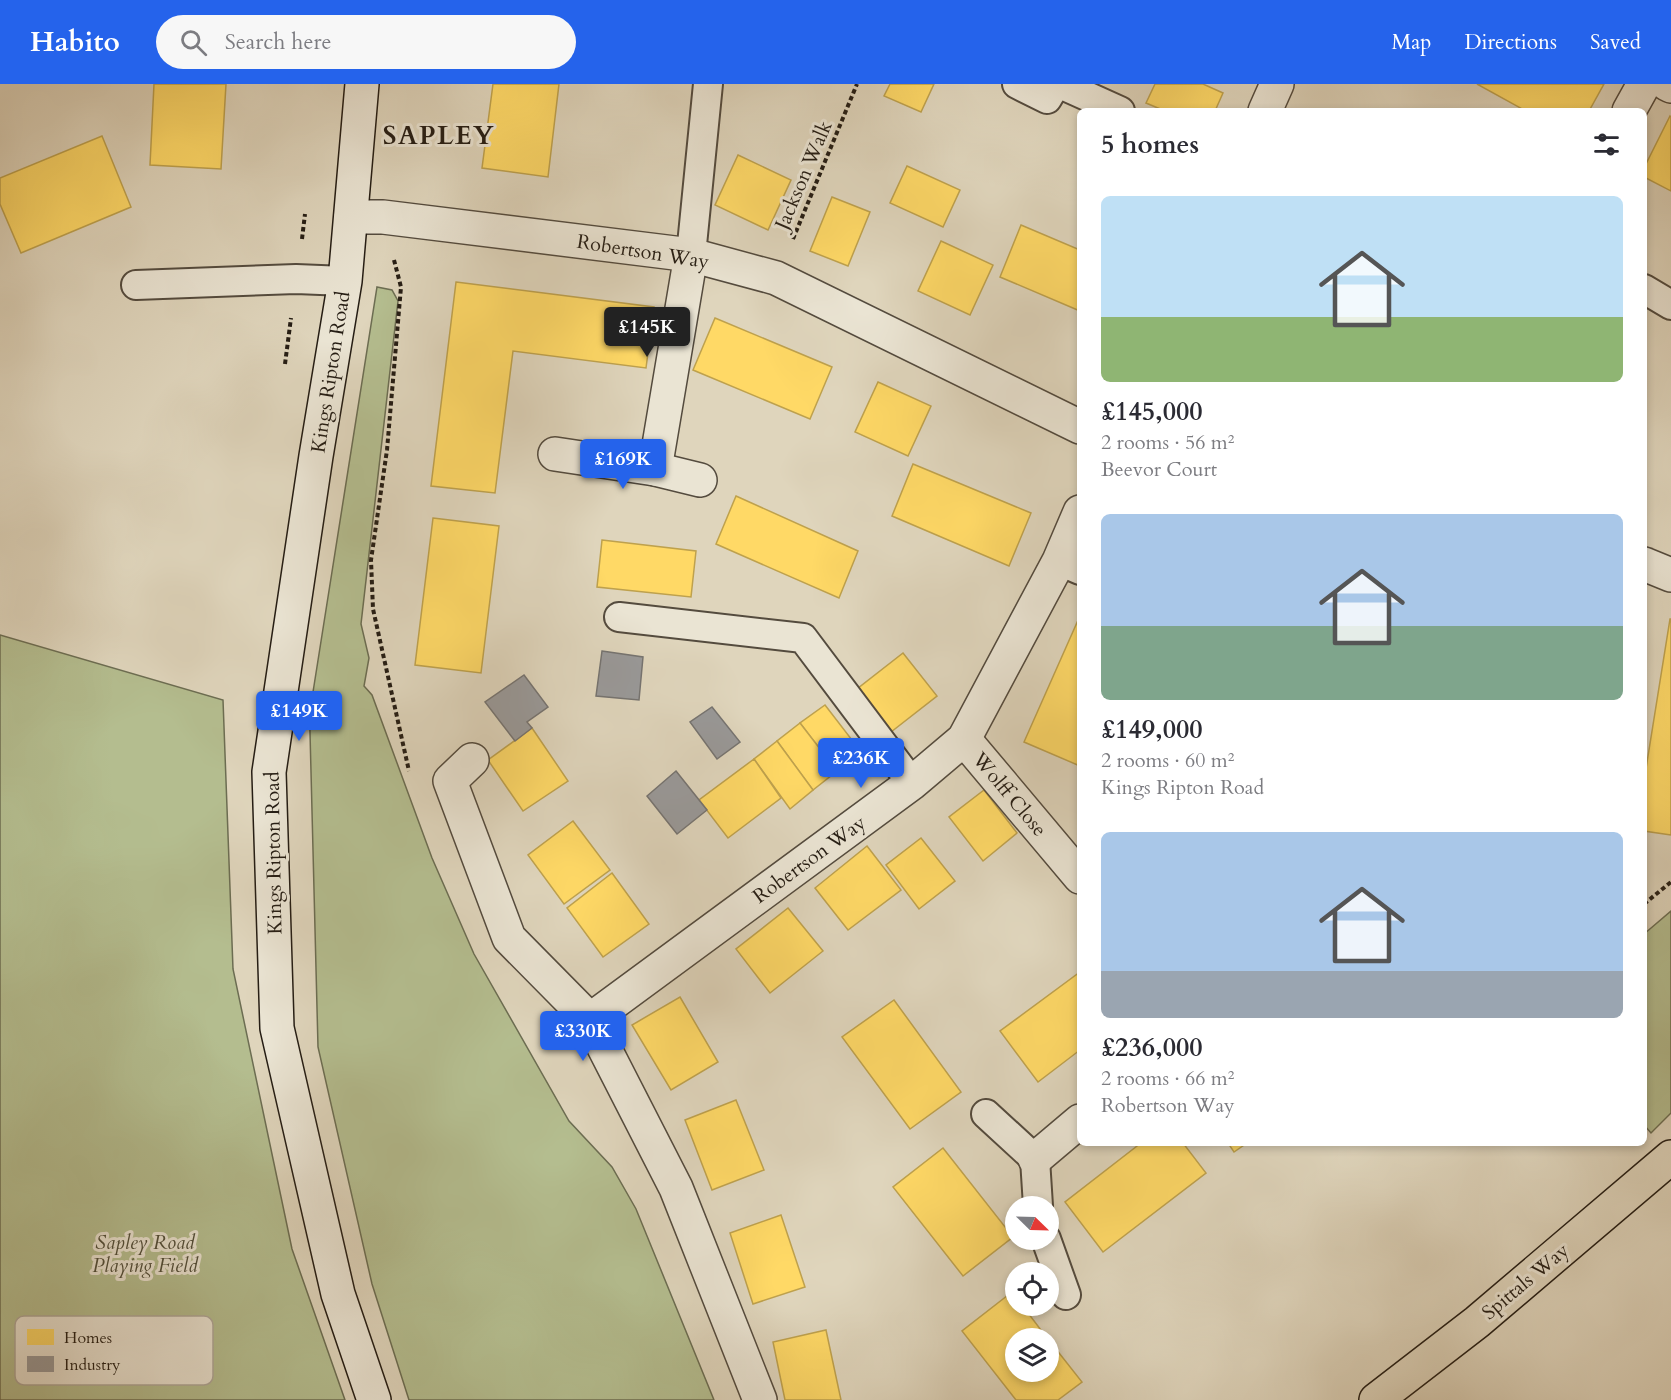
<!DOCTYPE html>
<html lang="en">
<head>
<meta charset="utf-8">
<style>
	body { margin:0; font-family:Cardo,serif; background:#f7f7f7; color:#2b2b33; height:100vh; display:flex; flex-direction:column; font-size:22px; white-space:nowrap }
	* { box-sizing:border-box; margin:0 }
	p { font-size:20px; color:#7c7c81 }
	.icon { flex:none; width:33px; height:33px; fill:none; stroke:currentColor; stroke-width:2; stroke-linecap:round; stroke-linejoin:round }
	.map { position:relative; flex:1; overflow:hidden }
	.panel { position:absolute; left:1077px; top:24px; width:570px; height:1038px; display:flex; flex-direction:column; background:#fff; border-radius:9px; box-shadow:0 3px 9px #0003 }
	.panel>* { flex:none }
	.needle { width:39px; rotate:113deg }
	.controls { position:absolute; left:1005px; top:1112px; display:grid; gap:12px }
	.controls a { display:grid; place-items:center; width:54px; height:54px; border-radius:50%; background:#fff; box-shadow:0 3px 9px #0003; font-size:30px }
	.price { position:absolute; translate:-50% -51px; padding:0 14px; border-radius:6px; background:#2563eb; color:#fff; font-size:20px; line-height:39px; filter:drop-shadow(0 2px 3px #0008) }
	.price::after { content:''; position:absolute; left:50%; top:36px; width:18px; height:14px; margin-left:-9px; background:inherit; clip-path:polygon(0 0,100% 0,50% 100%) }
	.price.current { background:#222; color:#fff }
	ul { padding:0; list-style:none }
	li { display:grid; align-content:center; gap:12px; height:318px; padding:0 24px }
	li span { display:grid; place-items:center; height:186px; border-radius:9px; color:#555 }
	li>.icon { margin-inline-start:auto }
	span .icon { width:108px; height:108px; fill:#fffc; stroke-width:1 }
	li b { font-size:26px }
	h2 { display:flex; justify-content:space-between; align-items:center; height:72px; padding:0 24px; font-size:26px }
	header { display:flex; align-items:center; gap:36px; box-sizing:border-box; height:84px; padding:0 30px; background:#2563eb; color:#fff }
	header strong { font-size:28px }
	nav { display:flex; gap:33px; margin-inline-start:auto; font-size:21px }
	.search { width:420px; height:54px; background:#f7f7f7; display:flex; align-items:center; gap:15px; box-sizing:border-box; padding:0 21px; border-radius:33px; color:#7c7c81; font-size:22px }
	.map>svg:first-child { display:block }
</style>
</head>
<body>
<header>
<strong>Habito</strong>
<div class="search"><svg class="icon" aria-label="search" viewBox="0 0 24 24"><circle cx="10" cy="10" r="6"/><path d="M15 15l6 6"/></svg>Search here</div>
<nav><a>Map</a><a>Directions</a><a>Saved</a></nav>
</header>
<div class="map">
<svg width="1671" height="1316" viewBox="0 0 1671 1316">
	<rect width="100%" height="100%" fill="#dfd5bc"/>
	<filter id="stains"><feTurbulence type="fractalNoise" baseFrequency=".00333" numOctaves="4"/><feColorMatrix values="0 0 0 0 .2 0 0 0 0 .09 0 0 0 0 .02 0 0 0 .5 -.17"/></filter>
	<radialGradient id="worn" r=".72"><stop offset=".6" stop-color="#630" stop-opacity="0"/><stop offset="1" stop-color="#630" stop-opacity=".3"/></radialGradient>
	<!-- green -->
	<g fill="#b4bd8f" stroke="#6c6d52" stroke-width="1.5">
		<path d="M377,203L392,206L398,217L361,540L369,574L364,602L372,611L432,774L474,870L569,1037L612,1083L636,1125L714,1316H409L372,1200L318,963L309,609L313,608Z"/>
		<path d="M0,551L223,616L233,885L292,1165L345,1316H0Z"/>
		<path d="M1671,827V1029L1651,1049L1644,1041V850Z"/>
	</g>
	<!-- homes -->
	<g fill="#ffd966" stroke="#bea14d" stroke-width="1.5">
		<path d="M154,0H226L221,85L150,81Z"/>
		<path d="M493,0H559L548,93L482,84Z"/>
		<path d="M890,0H934L921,28L884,12Z"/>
		<path d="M1155,0H1203L1223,9L1215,27H1165L1146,19Z"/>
		<path d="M1477,0H1604L1589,27H1526Z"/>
		<path d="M1670,32L1671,33V107L1644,93V84Z"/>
		<path d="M102,52L131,123L21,169L0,120V94Z"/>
		<path d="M738,71L791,96L768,146L715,121Z"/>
		<path d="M907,82L960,106L943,143L890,119Z"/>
		<path d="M832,113L870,128L848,182L810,167Z"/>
		<path d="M1021,141L1080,166V227L1000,193Z"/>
		<path d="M941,157L993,181L970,231L918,207Z"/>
		<path d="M456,198L654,223L646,284L513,267L495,409L431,402Z"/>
		<path d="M715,234L832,283L810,335L693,286Z"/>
		<path d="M878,298L931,322L908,372L855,348Z"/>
		<path d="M913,380L1031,429L1009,482L892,432Z"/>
		<path d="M736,412L858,467L839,514L716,460Z"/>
		<path d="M433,434L499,442L481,589L415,581Z"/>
		<path d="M602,456L696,467L691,513L597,503Z"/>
		<path d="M1079,534H1080V682L1024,658Z"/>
		<path d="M1670,535H1671V751L1644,747V697Z"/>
		<path d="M903,569L937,612L891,648L857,605Z"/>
		<path d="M825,621L862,669L837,687L800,639Z"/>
		<path d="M800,639L837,687L813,706L777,657Z"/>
		<path d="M532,644L568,697L523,727L488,676Z"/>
		<path d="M777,657L813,706L790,725L754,675Z"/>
		<path d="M754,675L781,714L728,754L699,716Z"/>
		<path d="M984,706L1017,749L983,777L949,733Z"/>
		<path d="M573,737L610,786L564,820L528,771Z"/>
		<path d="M921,754L955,797L919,825L886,781Z"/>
		<path d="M867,762L901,806L848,846L815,804Z"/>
		<path d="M612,789L649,840L603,873L567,824Z"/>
		<path d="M788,824L823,867L770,909L736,865Z"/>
		<path d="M1080,888V966L1038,998L1000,947Z"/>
		<path d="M680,913L718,978L671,1006L632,941Z"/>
		<path d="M894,916L961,1008L910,1045L842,953Z"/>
		<path d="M736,1016L764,1086L712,1106L685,1036Z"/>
		<path d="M1141,1059H1183L1206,1089L1103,1168L1065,1118Z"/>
		<path d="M1228,1059H1247L1234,1068Z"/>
		<path d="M943,1064L1013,1153L963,1192L893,1103Z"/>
		<path d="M781,1131L805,1203L753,1220L730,1149Z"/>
		<path d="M1012,1208L1016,1213V1221H1022L1047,1254H1016V1287H1048V1255L1082,1298L1058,1316H1016L962,1247Z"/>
		<path d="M826,1246L841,1316H785L773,1258Z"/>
	</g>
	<!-- industry -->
	<g fill="#999" stroke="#767471" stroke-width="1.5">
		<path d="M602,567L643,573L639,616L596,612Z"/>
		<path d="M524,591L548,623L527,638L532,644L515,657L485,618Z"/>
		<path d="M712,623L740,658L717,675L690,638Z"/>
		<path d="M676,687L707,726L677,750L647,712Z"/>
	</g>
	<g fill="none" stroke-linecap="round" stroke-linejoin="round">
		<!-- lane casing -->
		<g stroke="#544b3e" stroke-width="32">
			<g id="lane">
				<path d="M1017,0L1047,15L1056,0"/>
				<path d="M1060,0L1120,27"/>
				<path d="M691,171L708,0"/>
				<path d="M136,201L296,195L345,197"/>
				<path d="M1644,205L1671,221"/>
				<path d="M1059,477L1080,486"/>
				<path d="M619,533L803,554L912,699"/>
				<path d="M986,1030L1035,1075L1038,1122"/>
				<path d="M1046,1155L1066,1211"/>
			</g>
		</g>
		<!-- street casing -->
		<g stroke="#544b3e" stroke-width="36">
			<g id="street">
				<path d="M1667,0L1671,2"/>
				<path d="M1265,27L1277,0"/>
				<path d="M1629,27L1644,0"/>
				<path d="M351,133H383L691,171L776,194L1080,343"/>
				<path d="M555,370L655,385L700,396"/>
				<path d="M655,385L691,171"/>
				<path d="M1644,480L1671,491"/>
				<path d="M964,655L1080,793"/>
				<path d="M472,676L450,697L509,854L590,936L676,1104L760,1316"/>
				<path d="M590,936L912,699L964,655L1059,477L1080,428"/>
				<path d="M1035,1075L1080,1037"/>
			</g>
		</g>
		<!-- secondary casing -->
		<g stroke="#251d14" stroke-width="36">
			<path id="secondary" d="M362,0L345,197L316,372L269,688L277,944L338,1210L374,1316"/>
		</g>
		<!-- highway casing -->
		<g stroke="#251d14" stroke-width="36">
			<path id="highway" d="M1376,1316L1477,1238L1671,1073"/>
		</g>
		<!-- path -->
		<g stroke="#251d14" stroke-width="4" stroke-dasharray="4.5 3" stroke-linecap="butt">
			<path d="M302,155L305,130"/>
			<path d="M793,155L857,0"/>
			<path d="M394,176L401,203L387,366L371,476L373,525L409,687"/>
			<path d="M285,280L291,234"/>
			<path d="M1644,820L1671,798"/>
		</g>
		<!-- lane -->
		<use href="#lane" stroke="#eae4d3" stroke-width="28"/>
		<!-- street -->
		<use href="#street" stroke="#eae4d3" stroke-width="33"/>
		<!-- secondary -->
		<use href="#secondary" stroke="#eae4d3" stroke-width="33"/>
		<!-- highway -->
		<use href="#highway" stroke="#dfd5bc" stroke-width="33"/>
	</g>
	<g text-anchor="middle" stroke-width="6" stroke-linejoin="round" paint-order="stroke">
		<!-- street labels -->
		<g font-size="20" fill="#251d14" stroke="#eae4d3">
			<text transform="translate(803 91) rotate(-67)" y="7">Jackson Walk</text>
			<text transform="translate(643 167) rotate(9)" y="7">Robertson Way</text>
			<text transform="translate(330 288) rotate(-81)" y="7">Kings Ripton Road</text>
			<text transform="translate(1010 710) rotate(50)" y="7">Wolff Close</text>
			<text transform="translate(273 769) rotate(-91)" y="7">Kings Ripton Road</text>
			<text transform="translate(809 775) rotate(-36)" y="7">Robertson Way</text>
			<text transform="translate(1525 1197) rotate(-40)" y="7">Spittals Way</text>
		</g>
		<!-- park labels -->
		<g font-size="20" font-style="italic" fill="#504d39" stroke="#eae4d3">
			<text x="145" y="1165">Sapley Road<tspan x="145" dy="23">Playing Field</tspan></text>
		</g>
		<!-- district labels -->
		<g font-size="26" font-weight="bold" letter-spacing="1.5" fill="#251d14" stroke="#eae4d3">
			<text x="439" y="60">SAPLEY</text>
		</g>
	</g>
	<!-- legend -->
	<rect x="15" y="1232" width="198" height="69" rx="9" fill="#eae4d3" stroke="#afa89a" stroke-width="1.5"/>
	<rect x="27" y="1245" width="27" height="16" fill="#ffd966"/>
	<rect x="27" y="1272" width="27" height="16" fill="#999"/>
	<g font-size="16" fill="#251d14">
		<text x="64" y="1259">Homes</text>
		<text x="64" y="1286">Industry</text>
	</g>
	<rect width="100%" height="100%" filter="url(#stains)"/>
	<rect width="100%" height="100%" fill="url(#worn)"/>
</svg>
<div class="controls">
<a><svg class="needle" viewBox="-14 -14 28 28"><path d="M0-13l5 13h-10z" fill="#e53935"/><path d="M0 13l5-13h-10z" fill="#7c7c81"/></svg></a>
<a><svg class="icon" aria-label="locate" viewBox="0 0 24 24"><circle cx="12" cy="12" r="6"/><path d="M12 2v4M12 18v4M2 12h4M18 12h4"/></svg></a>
<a><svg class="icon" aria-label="layers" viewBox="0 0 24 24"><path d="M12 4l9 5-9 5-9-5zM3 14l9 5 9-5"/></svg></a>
</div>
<b class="price current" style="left:647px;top:274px">£145K</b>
<b class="price" style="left:623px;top:406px">£169K</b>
<b class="price" style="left:299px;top:658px">£149K</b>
<b class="price" style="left:861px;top:705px">£236K</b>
<b class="price" style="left:583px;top:978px">£330K</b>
<section class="panel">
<h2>5 homes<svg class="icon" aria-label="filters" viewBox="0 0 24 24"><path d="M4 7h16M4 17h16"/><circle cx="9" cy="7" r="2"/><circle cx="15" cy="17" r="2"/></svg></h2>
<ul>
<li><span style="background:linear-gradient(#bfe0f5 65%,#8fb573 0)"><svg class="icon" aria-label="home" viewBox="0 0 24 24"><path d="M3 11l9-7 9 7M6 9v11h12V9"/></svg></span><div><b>£145,000</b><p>2 rooms · 56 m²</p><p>Beevor Court</p></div></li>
<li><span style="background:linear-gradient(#a9c7e8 60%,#7fa58c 0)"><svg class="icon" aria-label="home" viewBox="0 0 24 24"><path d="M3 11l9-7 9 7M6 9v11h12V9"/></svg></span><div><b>£149,000</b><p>2 rooms · 60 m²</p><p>Kings Ripton Road</p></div></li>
<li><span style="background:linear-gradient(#a9c7e8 75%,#9aa5b1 0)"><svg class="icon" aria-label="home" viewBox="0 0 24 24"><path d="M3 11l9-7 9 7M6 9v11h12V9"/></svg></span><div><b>£236,000</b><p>2 rooms · 66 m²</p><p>Robertson Way</p></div></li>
</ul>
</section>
</div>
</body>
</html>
